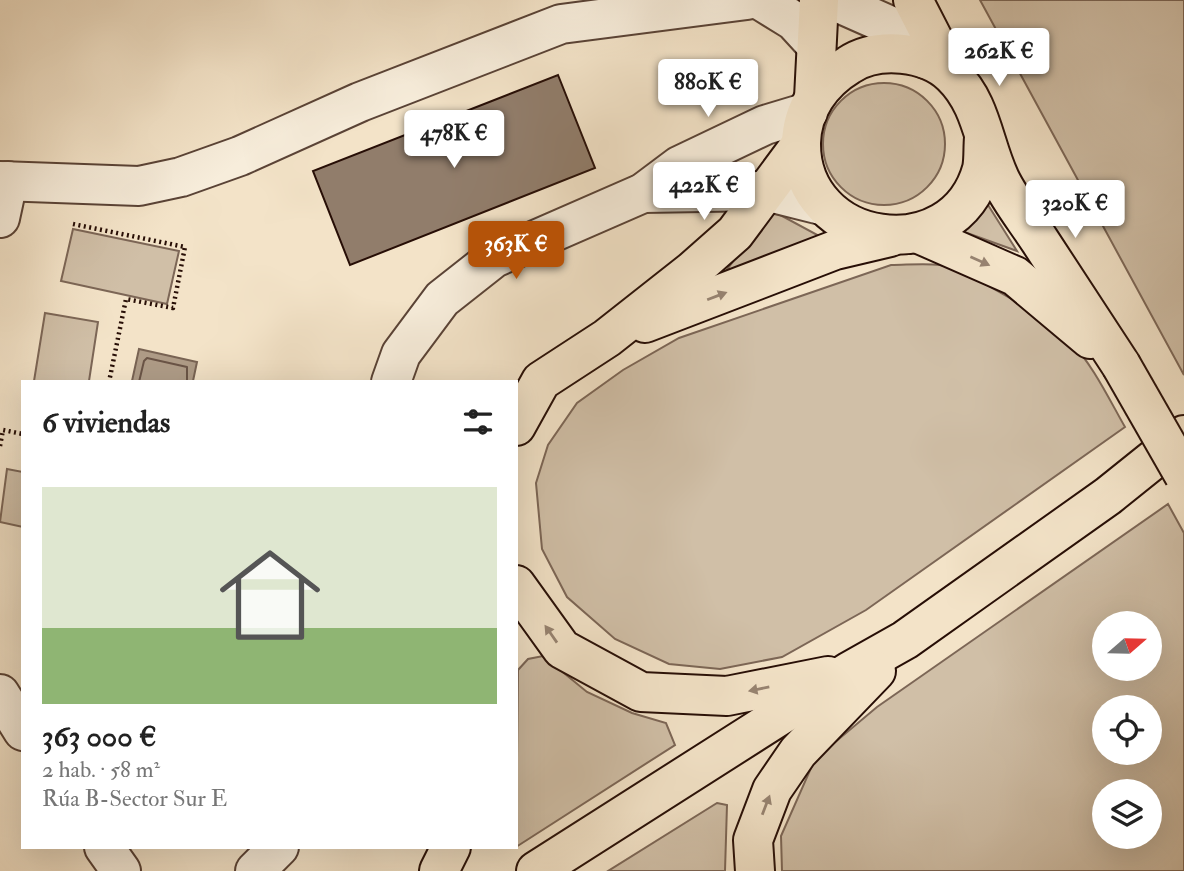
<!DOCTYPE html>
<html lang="es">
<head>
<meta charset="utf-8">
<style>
	body { margin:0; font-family:"IM FELL Double Pica",serif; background:#f6f6f6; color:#222; height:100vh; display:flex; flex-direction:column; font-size:26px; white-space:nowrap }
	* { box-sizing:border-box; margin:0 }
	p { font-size:23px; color:#767676 }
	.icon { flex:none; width:38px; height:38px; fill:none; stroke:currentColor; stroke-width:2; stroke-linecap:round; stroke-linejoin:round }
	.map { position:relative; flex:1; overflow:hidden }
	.drawer { position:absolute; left:21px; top:380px; width:497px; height:469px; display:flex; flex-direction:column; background:#fff; border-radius:0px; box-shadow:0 7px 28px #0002 }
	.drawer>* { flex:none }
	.needle { width:46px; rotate:70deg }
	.buttons { position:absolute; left:1092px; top:611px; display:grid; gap:14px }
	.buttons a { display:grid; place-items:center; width:70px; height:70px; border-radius:50%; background:#fff; box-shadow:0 7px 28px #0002; font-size:35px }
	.price { position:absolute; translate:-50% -60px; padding:0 16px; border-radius:7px; background:#fff; color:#222; font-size:23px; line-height:46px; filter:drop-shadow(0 2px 4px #0008) }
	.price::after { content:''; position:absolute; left:50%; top:42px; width:21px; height:16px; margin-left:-10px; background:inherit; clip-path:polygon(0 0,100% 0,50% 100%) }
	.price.current { background:#b45309; color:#fff }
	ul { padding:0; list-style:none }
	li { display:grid; align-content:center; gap:14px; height:371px; padding:0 21px }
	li+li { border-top:2px solid #e0e0e0 }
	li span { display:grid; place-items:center; height:217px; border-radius:0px; color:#555 }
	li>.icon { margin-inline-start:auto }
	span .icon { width:126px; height:126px; fill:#fffc; stroke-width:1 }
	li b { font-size:30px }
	h2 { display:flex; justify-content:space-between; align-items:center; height:84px; padding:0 21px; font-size:30px }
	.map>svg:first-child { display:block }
</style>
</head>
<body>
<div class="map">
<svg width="1184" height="871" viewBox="0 0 1184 871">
	<rect width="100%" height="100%" fill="#f3e3c8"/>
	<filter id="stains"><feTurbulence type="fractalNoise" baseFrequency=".00286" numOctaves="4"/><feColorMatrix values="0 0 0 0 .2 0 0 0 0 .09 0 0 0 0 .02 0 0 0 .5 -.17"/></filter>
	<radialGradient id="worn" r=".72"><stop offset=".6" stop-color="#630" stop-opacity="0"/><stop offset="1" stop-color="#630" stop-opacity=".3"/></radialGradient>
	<!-- green -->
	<g fill="#d0bfa7" stroke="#7c6656" stroke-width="2" fill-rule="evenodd">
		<path d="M980,0H1184V375Z"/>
		<circle cx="884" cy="144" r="61"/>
		<path d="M983,197L1017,251L956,229Z"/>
		<path d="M771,210L823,238L726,271Z"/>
		<path d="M73,229L179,251L167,304L61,281Z"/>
		<path d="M891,265C906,265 924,263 940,265C969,271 1049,319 1070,341C1093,365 1109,399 1125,427L866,610L782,657L720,669L669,664L615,639L567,597L542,549L536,483L548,445L577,403L623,370L679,338Z"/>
		<path d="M45,313L98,322L89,381H34Z"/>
		<path d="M7,469L23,472V527L0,522Z"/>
		<path d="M1168,504L1184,533V871H782L781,836L815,759L877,707ZM1104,623H1150V668H1104ZM1104,707H1150V752H1104ZM1104,791H1150V836H1104Z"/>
		<path d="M543,656L587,692L632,713L666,723L675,745L516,847L518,670L528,659Z"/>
		<path d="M717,803L727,805L725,871H608Z"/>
	</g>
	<!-- water -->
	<path fill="#ae9b86" stroke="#786353" stroke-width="2" d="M139,349L197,362L193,381H132Z"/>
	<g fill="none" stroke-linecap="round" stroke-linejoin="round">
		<!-- shore -->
		<path stroke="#6a5446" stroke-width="2" d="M139,382L144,361L147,358L187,367V382"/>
	</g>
	<!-- building -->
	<path fill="#917d6b" stroke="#270e06" stroke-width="2" d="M558,75L595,168L350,265L313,171Z"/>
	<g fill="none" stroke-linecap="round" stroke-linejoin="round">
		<!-- minor casing -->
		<g stroke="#5a4336" stroke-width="42">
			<g id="minor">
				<path d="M760,0L794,21L816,45"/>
				<path d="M832,0L902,31L926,59"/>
				<path d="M0,181L139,186L181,177L240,156L360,102L561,24L747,0"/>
				<path d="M643,193L765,191L825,206"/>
				<path d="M0,218L8,181"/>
				<path d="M391,382L401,354L442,299L494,258L643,193L679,166L765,125L808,112"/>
				<path d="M0,694L23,731"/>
				<path d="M104,847L121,871"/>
				<path d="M255,871L279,847"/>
			</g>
		</g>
		<!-- major casing -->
		<g stroke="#270e06" stroke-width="42">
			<g id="major">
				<path d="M913,0L950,72"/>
				<path d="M814,98L819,0"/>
				<path d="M984,138C983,148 984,160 982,169C954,271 800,248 801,143C802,109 821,82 849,65C878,46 927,51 952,75C982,104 983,143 1000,179C1010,200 1027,221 1040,241C1067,282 1094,323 1121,365"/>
				<path d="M917,233L1015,276L1090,339"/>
			</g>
		</g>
		<!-- highway casing -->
		<g stroke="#270e06" stroke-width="42">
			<g id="highway">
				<path d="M645,323L835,250L890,237"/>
				<path d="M516,426L541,381L607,338L692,271L735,233L801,144"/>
				<path d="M516,585L562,649L641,692L727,696L828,676"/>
				<path d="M439,871L451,847"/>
				<path d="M536,871L850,671L905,640L1108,496L1184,435"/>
				<path d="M755,871L753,840L772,790L798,752L876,671"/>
			</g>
		</g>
		<!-- path -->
		<g stroke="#270e06" stroke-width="4.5" stroke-dasharray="2 3.5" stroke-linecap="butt">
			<path d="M73,224L185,247L173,308L126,299L109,382"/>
			<path d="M0,446L3,430L23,434"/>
		</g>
		<!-- minor -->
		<use href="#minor" stroke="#f7eddb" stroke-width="38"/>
		<!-- major -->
		<use href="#major" stroke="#f3e3c8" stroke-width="38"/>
		<!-- highway -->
		<use href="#highway" stroke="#f3e3c8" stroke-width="38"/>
		<!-- major-bridge casing -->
		<g stroke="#270e06" stroke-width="42" stroke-linecap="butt">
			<path id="major-bridge" d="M1121,365L1184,475"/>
		</g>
		<!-- major-bridge -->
		<use href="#major-bridge" stroke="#f3e3c8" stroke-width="38"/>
	</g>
	<!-- one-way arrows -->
	<defs><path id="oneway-solid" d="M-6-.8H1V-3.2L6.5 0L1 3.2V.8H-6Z" transform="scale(1.75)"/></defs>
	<g fill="#978371">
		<use href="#oneway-solid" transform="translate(980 261) rotate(24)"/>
		<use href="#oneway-solid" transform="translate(717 296) rotate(-21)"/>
		<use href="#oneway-solid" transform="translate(551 634) rotate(-125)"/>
		<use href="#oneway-solid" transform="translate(759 689) rotate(169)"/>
		<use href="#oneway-solid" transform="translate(766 805) rotate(-69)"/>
	</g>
	<rect width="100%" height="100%" filter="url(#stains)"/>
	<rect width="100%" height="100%" fill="url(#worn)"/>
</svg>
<div class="buttons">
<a><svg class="needle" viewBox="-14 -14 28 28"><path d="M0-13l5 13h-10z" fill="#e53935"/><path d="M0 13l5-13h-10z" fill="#767676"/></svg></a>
<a><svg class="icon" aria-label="locate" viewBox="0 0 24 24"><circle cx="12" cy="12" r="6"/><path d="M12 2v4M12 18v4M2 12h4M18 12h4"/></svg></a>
<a><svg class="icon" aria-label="layers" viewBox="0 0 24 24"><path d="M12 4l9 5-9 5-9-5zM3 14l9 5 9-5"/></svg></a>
</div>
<b class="price" style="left:999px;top:88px">262K €</b>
<b class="price" style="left:708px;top:119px">880K €</b>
<b class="price" style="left:454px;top:170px">478K €</b>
<b class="price" style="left:704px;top:222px">422K €</b>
<b class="price" style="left:1075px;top:240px">320K €</b>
<b class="price current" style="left:516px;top:281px">363K €</b>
<section class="drawer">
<h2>6 viviendas<svg class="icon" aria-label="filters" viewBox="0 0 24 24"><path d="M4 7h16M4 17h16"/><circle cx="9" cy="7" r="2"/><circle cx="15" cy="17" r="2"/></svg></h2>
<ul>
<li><span style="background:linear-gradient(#dfe7d0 65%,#8fb573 0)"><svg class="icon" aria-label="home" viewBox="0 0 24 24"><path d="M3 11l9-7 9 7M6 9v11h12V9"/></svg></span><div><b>363 000 €</b><p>2 hab. · 58 m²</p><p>Rúa B-Sector Sur E</p></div></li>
</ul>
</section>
</div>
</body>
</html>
